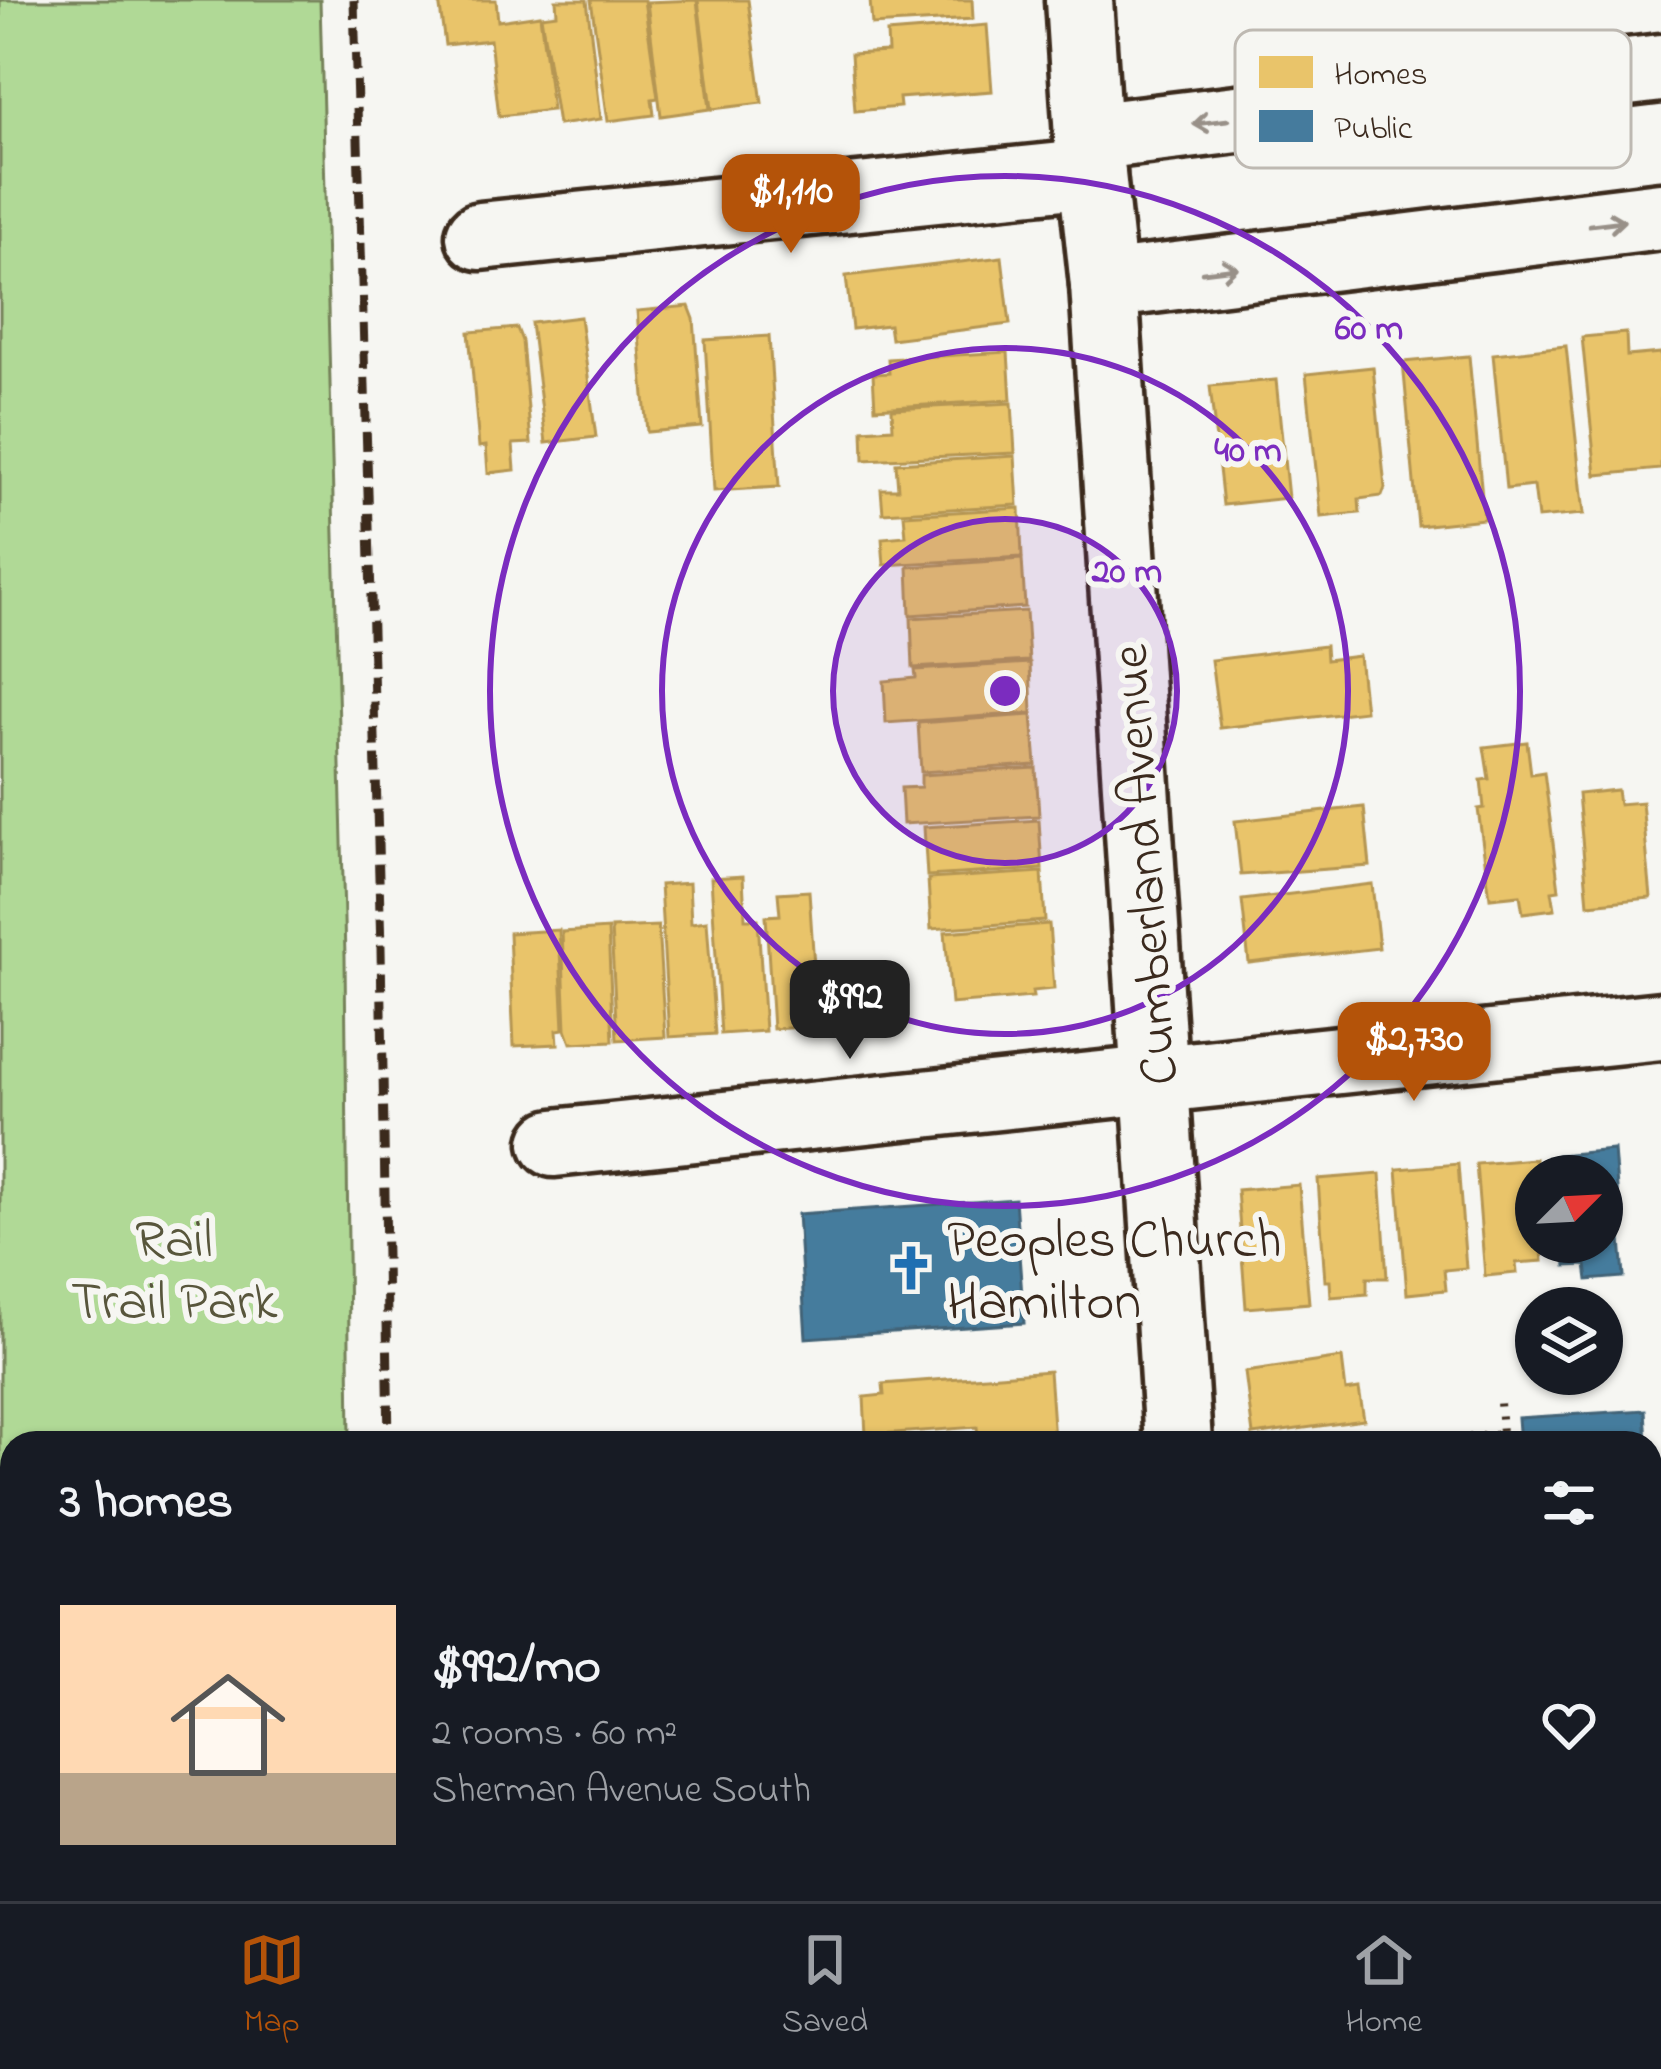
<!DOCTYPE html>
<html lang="en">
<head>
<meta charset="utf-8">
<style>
	body { margin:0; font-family:"Indie Flower",sans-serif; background:#20242c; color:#f1f3f6; height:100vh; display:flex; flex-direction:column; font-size:45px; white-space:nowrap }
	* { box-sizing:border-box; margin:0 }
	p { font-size:39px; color:#9ea1a6 }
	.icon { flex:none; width:66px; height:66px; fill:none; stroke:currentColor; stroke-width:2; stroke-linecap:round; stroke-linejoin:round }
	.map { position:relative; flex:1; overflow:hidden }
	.side { position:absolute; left:0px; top:1431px; width:1662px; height:471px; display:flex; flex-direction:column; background:#171b24; border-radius:36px 36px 0 0; box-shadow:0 3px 9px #0004 }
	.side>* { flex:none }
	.needle { width:78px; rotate:66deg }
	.fabs { position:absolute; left:1515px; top:1155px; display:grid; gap:24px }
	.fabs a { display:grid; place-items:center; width:108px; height:108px; border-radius:50%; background:#171b24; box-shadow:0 3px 9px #0004; font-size:60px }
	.price { position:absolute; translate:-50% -102px; padding:0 27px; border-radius:24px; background:#b45309; color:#fff; font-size:39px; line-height:78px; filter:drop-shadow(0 3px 6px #0008) }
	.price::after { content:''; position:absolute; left:50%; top:72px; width:36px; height:27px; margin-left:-18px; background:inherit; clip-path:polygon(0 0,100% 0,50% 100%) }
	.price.active { background:#222; color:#fff }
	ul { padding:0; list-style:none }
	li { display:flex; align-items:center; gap:36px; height:300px; padding:0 60px }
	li+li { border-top:3px solid #363941 }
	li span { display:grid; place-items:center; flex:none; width:336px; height:240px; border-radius:0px; color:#555 }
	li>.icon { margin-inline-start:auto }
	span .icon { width:144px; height:144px; fill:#fffc; stroke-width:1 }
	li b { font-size:51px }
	h2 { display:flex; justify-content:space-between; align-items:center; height:144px; padding:0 60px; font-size:51px }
	.menu { display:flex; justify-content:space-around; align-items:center; height:168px; border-top:3px solid #363941; background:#171b24; font-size:33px; color:#9ea1a6 }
	.menu a { display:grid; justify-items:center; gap:6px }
	.menu .active { color:#b45309 }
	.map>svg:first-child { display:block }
</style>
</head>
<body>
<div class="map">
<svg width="1661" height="1901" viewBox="0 0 1661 1901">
	<rect width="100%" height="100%" fill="#f6f6f2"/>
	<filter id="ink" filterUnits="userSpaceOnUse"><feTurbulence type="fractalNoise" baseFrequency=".00833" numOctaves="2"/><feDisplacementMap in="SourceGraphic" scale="24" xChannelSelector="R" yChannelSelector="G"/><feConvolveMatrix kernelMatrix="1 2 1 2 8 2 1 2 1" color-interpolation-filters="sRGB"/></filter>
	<g filter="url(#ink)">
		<!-- green -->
		<path fill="#b0d996" stroke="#76825a" stroke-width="3" d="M0,0H320L345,957L350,1443H12V1890H352V1901H0Z"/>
		<!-- homes -->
		<g fill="#e9c46a" stroke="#b59653" stroke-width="3">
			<path d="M439,0H496L498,21L540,15L552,110L499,116L490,40L445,45Z"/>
			<path d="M556,0H587L601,119L558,125L541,16L557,14Z"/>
			<path d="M591,0H644L658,98L652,99L654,115L608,121Z"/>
			<path d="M697,0L710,109L661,116L647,2Z"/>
			<path d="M698,0H748L762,103L712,109Z"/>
			<path d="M870,0H972L973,19L872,25Z"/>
			<path d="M987,25L992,91L899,98L900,107L855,111L851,54L888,52L887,33Z"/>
			<path d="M1002,257L1010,324L891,339L889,325L852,329L846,276Z"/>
			<path d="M689,306L694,319L702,427L647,432L637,311Z"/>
			<path d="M580,317L596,437L546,443L531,323Z"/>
			<path d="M517,328L522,341L531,443L513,444L515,470L488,473L486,446L479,447L469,332Z"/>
			<path d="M1626,333L1627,356L1661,353V469L1596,475L1582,337Z"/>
			<path d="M769,336L779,487L714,491L705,340Z"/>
			<path d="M1566,346L1584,514L1538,518L1534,486L1506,489L1493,354Z"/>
			<path d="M1008,352L1011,400L875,408L873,374L889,373L888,359Z"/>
			<path d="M1469,356L1484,519L1418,526L1403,362Z"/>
			<path d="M1373,367L1385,488L1382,496L1359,499L1360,513L1321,517L1306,374Z"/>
			<path d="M1276,380L1288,498L1223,505L1210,386Z"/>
			<path d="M1012,403L1015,453L864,460L863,430L893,428L892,409Z"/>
			<path d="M1015,456L1018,505L883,513L881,489H898L896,463Z"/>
			<path d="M1020,508L1022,557L884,565L882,538L906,536L904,515Z"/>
			<path d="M1022,559L1025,607L910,615L908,567Z"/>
			<path d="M1026,611L1029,661L913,668L911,618Z"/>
			<path d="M1325,646L1326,660L1359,656L1365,711L1220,728L1211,660Z"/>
			<path d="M1030,663L1032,713L886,723L884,681L916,678L915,670Z"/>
			<path d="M1032,715L1036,765L921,772L918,723Z"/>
			<path d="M1527,742L1531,774L1544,772L1559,890L1552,891L1555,909L1523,913L1520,895L1490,898L1478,809L1484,808L1481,780L1489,779L1484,747Z"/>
			<path d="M1036,768L1039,816L903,824L901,788L921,787V775Z"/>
			<path d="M1617,790L1619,804L1642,802L1651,898L1588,904L1578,794Z"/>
			<path d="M1364,807L1370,866L1241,875L1235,821Z"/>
			<path d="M1039,820L1042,869L927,876L924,827Z"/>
			<path d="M1042,872L1045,921L931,929L928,879Z"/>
			<path d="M743,876L745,919H758L765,1031L721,1034L711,878Z"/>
			<path d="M689,883L691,923L707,921L715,1034L669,1037L660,885Z"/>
			<path d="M1372,884L1379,948L1249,963L1242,900Z"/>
			<path d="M809,891L818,1026L773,1029L766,916L780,915L778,893Z"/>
			<path d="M1049,924L1054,989L1032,991L1033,997L951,1004L945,932Z"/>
			<path d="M658,926L665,1037L617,1040L611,928Z"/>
			<path d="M608,929L613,1041L571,1043L566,1029L562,932Z"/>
			<path d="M559,930L564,1029L557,1030L558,1044L514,1046L509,933Z"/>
			<path d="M1535,1159L1536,1242H1541L1543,1261L1516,1263L1517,1273L1485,1276L1476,1164Z"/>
			<path d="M1458,1164L1466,1268L1444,1270L1446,1290L1407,1294L1397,1169Z"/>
			<path d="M1380,1174L1387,1278H1367V1294L1331,1297L1330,1281H1325L1318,1179Z"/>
			<path d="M1299,1185L1309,1303L1246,1308L1237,1190Z"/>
			<path d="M1342,1358L1346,1391L1359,1389L1364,1420L1253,1435L1245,1372Z"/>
			<path d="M1049,1371L1054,1440L979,1443L977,1427L866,1435L864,1397L884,1395L883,1384Z"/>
			<path d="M1661,1782V1895L1615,1898V1890H1650V1783Z"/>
		</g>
		<!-- public -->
		<g fill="#457b9d" stroke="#426377" stroke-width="3">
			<path d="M1614,1150L1624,1277L1588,1280L1586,1265L1566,1266L1564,1242H1602V1176H1559L1557,1155Z"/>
			<path d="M1015,1199L1024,1323L806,1338L798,1214Z"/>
			<path d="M1645,1410L1647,1443H1520L1518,1418Z"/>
			<path d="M1650,1487L1659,1632H1650Z"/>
			<path d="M1511,1890H1578L1579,1899L1511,1901Z"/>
		</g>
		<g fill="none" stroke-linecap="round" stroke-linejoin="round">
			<!-- minor casing -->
			<g stroke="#3b2a1e" stroke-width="75">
				<g id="minor">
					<path d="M1079,0L1088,137L1104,285L1178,1443"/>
					<path d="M1088,137L1661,68"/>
					<path d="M480,236L1092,173"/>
					<path d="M1104,285L1661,216"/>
					<path d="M554,1143L1661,1026"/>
					<path d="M1207,1890L1208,1901"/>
				</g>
			</g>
			<!-- path -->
			<path stroke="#3b2a1e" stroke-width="8" stroke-dasharray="3 9" stroke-linecap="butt" d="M1410,1443L1502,1434L1500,1402"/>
			<!-- minor -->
			<use href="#minor" stroke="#f6f6f2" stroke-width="66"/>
			<!-- rail -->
			<g stroke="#3b2a1e" stroke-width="9" stroke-dasharray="18 9" stroke-linecap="butt">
				<path d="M354,0L381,948L389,1443"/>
				<path d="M385,1890V1901"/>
			</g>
		</g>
		<!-- one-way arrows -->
		<defs><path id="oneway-shaft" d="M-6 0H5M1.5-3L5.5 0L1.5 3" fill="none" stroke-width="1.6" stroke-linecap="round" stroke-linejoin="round" transform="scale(3)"/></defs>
		<g stroke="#989088">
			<use href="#oneway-shaft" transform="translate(1211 122) rotate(173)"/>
			<use href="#oneway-shaft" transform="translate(1607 223) rotate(-7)"/>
			<use href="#oneway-shaft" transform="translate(1220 270) rotate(-7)"/>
		</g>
	</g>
	<!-- distance rings -->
	<circle cx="1005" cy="691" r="172" fill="#7b2cbf" fill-opacity=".12"/>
	<g fill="none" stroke="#7b2cbf" stroke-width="6">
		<circle cx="1005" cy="691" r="172"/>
		<circle cx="1005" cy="691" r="343"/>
		<circle cx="1005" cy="691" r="515"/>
	</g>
	<!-- icons -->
	<defs>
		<g id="church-bare" transform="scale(3.6)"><path d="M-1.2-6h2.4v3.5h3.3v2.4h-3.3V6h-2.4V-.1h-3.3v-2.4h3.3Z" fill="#1f6fb2" stroke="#f6f6f2" stroke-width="2.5" paint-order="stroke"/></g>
	</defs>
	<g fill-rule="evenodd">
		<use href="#church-bare" x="911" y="1268"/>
	</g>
	<g text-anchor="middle" stroke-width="12" stroke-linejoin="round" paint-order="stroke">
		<!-- street labels -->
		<g font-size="54" fill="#3b2a1e" stroke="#f6f6f2">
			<text transform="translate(1142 865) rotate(-94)" y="19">Cumberland Avenue</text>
		</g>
		<!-- park labels -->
		<g font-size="54" fill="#58563c" stroke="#f6f6f2">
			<text x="174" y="1256">Rail<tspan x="174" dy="62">Trail Park</tspan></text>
		</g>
		<!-- poi labels -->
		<g font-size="54" fill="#3b2a1e" stroke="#f6f6f2" text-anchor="start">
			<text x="947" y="1256">Peoples Church<tspan x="947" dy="62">Hamilton</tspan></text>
		</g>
	</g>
	<!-- legend -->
	<rect x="1235" y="30" width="396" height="138" rx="18" fill="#f6f6f2" stroke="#beb9b2" stroke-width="3"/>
	<rect x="1259" y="56" width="54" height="32" fill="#e9c46a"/>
	<rect x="1259" y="110" width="54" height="32" fill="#457b9d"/>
	<g font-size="33" fill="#3b2a1e">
		<text x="1334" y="84">Homes</text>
		<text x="1334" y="138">Public</text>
	</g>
	<circle cx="1005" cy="691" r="18" fill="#7b2cbf" stroke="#f6f6f2" stroke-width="6"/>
	<g font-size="36" text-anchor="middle" font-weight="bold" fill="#7b2cbf" stroke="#f6f6f2" stroke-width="12" stroke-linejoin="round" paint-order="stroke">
		<text x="1369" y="339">60 m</text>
		<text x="1248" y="461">40 m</text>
		<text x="1127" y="582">20 m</text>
	</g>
</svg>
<div class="fabs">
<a><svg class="needle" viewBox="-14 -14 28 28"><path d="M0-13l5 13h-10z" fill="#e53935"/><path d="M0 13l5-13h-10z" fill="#9ea1a6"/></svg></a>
<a><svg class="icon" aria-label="layers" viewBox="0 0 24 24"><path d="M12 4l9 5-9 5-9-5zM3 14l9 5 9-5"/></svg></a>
</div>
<b class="price" style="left:791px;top:256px">$1,110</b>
<b class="price active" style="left:850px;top:1062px">$992</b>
<b class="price" style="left:1414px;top:1104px">$2,730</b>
<section class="side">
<h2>3 homes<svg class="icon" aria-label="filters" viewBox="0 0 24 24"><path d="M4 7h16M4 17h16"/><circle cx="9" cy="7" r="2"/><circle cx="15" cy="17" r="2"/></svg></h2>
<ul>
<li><span style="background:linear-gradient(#ffd9b3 70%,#b9a48a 0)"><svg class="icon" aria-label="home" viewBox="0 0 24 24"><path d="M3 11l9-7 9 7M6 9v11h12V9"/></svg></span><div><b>$992/mo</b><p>2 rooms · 60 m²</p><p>Sherman Avenue South</p></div><svg class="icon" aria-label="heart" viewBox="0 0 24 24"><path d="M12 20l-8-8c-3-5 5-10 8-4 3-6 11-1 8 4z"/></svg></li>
</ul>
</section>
</div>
<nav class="menu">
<a class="active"><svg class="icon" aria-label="map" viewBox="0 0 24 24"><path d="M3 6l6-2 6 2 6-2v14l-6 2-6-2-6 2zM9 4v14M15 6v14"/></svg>Map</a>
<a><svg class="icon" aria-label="saved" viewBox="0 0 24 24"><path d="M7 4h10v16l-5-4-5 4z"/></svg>Saved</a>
<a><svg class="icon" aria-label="home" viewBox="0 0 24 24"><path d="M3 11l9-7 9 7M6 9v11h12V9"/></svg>Home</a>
</nav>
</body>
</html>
